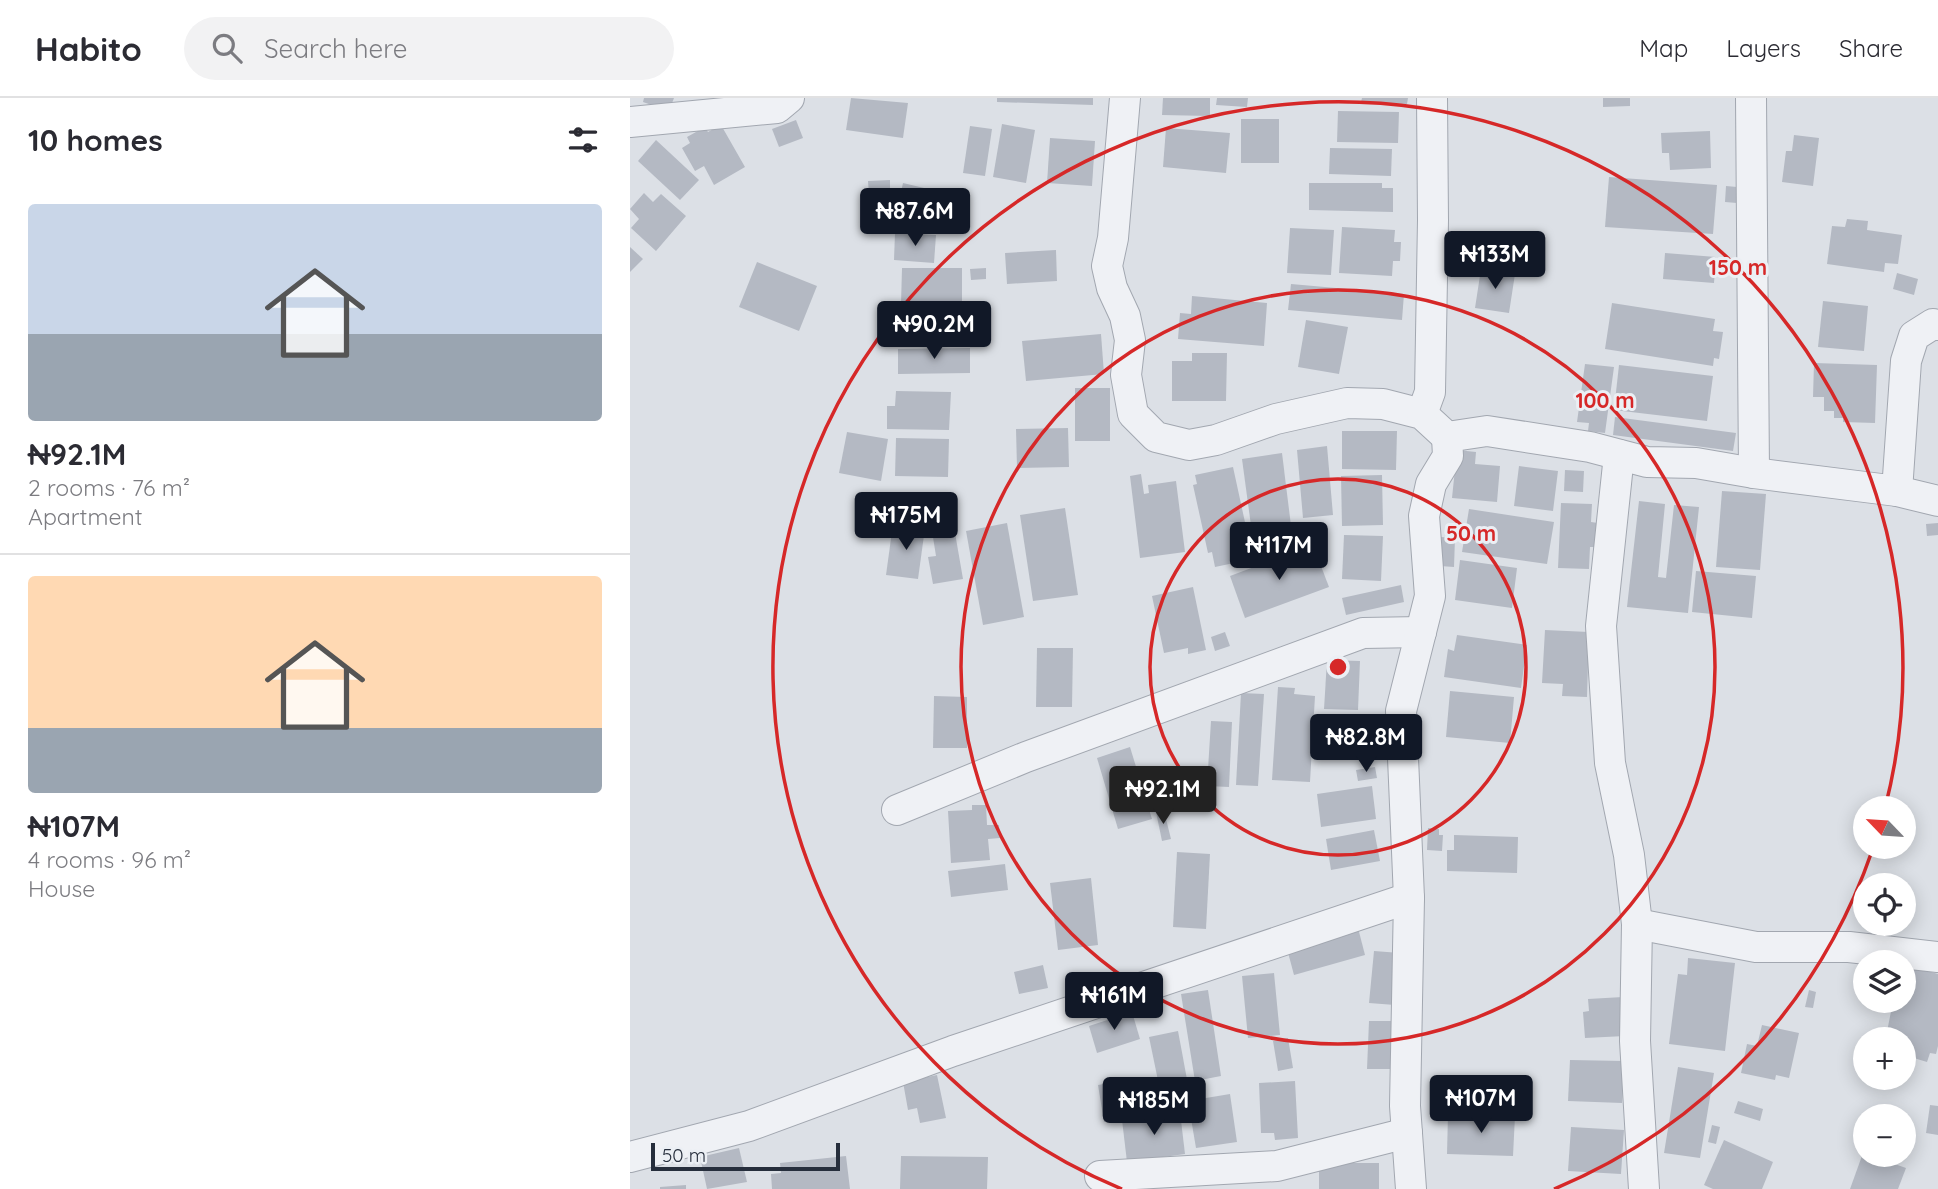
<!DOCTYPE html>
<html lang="en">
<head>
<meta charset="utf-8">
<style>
	body { margin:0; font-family:Quicksand,sans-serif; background:#f2f2f3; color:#2b2b33; height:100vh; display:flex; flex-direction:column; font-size:26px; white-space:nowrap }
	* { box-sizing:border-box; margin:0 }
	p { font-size:23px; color:#7c7c81 }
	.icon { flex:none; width:38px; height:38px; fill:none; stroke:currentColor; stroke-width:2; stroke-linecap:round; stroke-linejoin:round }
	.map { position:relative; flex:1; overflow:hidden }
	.side { display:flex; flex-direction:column; background:#fff; width:630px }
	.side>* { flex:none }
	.needle { width:46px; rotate:295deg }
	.buttons { position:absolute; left:1223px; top:698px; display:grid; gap:14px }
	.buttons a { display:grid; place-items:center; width:63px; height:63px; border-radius:50%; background:#fff; box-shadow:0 4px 18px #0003; font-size:35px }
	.scale { position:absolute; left:21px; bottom:18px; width:189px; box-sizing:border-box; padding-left:7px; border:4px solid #262e3c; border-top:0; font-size:19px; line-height:24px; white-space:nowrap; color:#262e3c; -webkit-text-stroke:5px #ebeff4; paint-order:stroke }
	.price { position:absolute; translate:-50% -60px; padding:0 16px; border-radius:7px; background:#111827; color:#fff; font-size:23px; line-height:46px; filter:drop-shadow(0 2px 4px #0008) }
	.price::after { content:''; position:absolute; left:50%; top:42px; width:21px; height:16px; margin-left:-10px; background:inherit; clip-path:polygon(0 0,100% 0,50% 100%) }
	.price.on { background:#222; color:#fff }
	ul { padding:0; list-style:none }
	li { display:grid; align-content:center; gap:14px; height:371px; padding:0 28px }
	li+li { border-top:2px solid #e1e1e2 }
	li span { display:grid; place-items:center; height:217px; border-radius:7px; color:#555 }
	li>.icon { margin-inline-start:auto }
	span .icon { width:126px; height:126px; fill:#fffc; stroke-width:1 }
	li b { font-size:30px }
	h2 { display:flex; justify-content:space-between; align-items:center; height:84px; padding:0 28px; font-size:30px }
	header { display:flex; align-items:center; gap:42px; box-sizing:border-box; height:98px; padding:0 35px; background:#fff; border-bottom:2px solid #e1e1e2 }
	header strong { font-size:33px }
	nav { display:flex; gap:38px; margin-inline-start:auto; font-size:24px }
	.search { width:490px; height:63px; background:#f2f2f3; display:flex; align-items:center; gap:18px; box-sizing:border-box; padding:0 24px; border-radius:38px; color:#7c7c81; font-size:26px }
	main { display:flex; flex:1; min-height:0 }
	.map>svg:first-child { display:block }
</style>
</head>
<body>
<header>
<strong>Habito</strong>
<div class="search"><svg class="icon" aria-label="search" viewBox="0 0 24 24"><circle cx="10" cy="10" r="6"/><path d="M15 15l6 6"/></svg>Search here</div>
<nav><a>Map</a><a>Layers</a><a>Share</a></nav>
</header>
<main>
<section class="side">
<h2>10 homes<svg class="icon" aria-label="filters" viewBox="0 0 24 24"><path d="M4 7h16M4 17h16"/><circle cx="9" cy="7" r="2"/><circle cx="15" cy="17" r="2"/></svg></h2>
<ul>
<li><span style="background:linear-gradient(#c9d6e8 60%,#9aa5b1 0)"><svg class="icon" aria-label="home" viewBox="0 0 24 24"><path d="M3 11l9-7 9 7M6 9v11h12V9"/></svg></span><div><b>₦92.1M</b><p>2 rooms · 76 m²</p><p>Apartment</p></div></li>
<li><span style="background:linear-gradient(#ffd9b3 70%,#9aa5b1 0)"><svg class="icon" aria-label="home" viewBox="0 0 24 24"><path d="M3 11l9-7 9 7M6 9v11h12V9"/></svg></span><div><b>₦107M</b><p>4 rooms · 96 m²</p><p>House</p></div></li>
</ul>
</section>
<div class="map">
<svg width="1308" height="1091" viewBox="0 0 1308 1091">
	<rect width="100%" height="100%" fill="#dce0e6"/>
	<!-- building -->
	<g fill="#b4b9c3">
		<path d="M14,0H44L39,13L13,4Z"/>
		<path d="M221,0L278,5L273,40L216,32Z"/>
		<path d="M367,0H463V7L367,4Z"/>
		<path d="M533,0H580V18L532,17Z"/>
		<path d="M587,0H618L617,9L586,7Z"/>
		<path d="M732,0H778L777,6L731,4Z"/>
		<path d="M973,0H1000V8L973,9Z"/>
		<path d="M708,13L769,14L768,45L707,44Z"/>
		<rect x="611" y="21" width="38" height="44"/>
		<path d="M166,22L173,40L149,49L142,31Z"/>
		<path d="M372,26L405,32L396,85L363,79Z"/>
		<path d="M91,27L115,69L84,87L74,68L65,73L52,50L60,45L57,39L75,29L78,34Z"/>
		<path d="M340,28L362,31L355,78L333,75Z"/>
		<path d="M536,30L600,35L596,75L533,69Z"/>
		<path d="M1080,33L1081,70L1040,72L1039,55H1032L1031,35Z"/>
		<path d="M1164,37L1189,40L1183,88L1152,84L1156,53H1162Z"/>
		<path d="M420,40L465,43L462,88L417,85Z"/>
		<path d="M26,42L69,82L50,102L8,63Z"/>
		<path d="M700,50L762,51L761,78L699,76Z"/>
		<path d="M979,79L1087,87L1083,136L975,129Z"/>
		<path d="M260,82V96L239,97L238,83Z"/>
		<path d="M273,85L332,99L325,130L266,116Z"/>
		<path d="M679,85H752V90H763V114L679,112Z"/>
		<path d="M1096,88L1107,89V105L1095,104Z"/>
		<path d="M14,95L23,104L31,96L56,118L26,153L1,130L9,121L0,111Z"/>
		<path d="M1217,121L1238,123L1237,132L1272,137L1268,166L1255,165L1254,174L1197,166L1202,128L1215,129Z"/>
		<path d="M712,129L765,132L764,144H771L770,163H763L762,178L709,175Z"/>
		<path d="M660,130L704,132L701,177L657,175Z"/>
		<path d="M265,135L306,137L304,165L264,162Z"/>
		<path d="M0,149L13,161L0,174Z"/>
		<path d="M426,152L427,183L377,186L375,155Z"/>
		<path d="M1035,155L1086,159L1084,185L1033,181Z"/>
		<path d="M127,164L187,188L169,233L109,209Z"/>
		<path d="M272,170H332V207L271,206Z"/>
		<path d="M356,170V181L341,182L340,171Z"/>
		<path d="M851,171L885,176L879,215L845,210Z"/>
		<path d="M1267,175L1288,181L1284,197L1263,191Z"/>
		<path d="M661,186L774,196L772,222L658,212Z"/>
		<path d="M562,198L637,205L634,248L548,241L550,215L561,216Z"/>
		<path d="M1193,203L1238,208L1234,253L1188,249Z"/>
		<path d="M982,205L1085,221L1083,233L1093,234L1089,261L1084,260L1083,268L975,251Z"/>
		<path d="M273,213H325L326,244H274Z"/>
		<path d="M676,222L718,229L709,276L668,269Z"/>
		<path d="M471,236L474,276L396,283L392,243Z"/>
		<path d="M340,250V275L268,276V251Z"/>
		<path d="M562,255H597L596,303H542V263H562Z"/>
		<path d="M1184,265L1247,267L1245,325L1213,324V320H1204V313H1194V299H1183Z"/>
		<path d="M955,266L984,269L975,335L958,333L959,325L947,324Z"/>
		<path d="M989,267L1083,278L1077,323L984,312Z"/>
		<rect x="445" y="290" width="35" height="53"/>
		<path d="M266,293L321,294L319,332L257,331V308H265Z"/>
		<path d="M985,319L1106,335L1103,353L983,337Z"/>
		<path d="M438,330L439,369L387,370L386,331Z"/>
		<path d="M712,333H767L766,372L712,371Z"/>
		<path d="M217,334L258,341L251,383L209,375Z"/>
		<path d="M266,340L319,341L318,379L265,378Z"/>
		<path d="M697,348L703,417L673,420L667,352Z"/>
		<path d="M827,352L846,354L845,366L870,368L867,404L822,400Z"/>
		<path d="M652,355L663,444L624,450L612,361Z"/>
		<path d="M889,368L928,373L923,413L884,408Z"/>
		<path d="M603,369L623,461L585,469L582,454L578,455L563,387L567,386L565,377Z"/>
		<path d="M935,372L954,373L953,394L934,393Z"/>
		<path d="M511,376L514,396L519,395L518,387L546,383L555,454L510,460L500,378Z"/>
		<path d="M752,377L753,427L712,428L711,378Z"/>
		<path d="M1092,393L1136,396L1130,472L1086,469Z"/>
		<path d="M1009,403L1035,406L1028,479L1036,480L1044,407L1069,409L1058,515L997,509Z"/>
		<path d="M931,405L962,406L961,424L968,425L967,449H960L959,471L928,470Z"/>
		<path d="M435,410L448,497L403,503L390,417Z"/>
		<path d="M839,411L924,424L917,466L832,454Z"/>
		<path d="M377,425L394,519L353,527L336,433Z"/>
		<path d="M1308,425V437L1297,438L1296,426Z"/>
		<path d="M263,426L295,430L288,481L256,477Z"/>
		<path d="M324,429L333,481L303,486L298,459L306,458L302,433Z"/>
		<path d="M714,437L753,438L751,483L712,481Z"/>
		<path d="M811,439L825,440L824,469L810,468Z"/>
		<path d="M683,447L699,489L615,520L600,478Z"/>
		<path d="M830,462L887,470L882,510L825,502Z"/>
		<path d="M1066,473L1126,478L1122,520L1062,514Z"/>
		<path d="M771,487L774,504L716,517L712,500Z"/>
		<path d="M563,489L576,552L558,556V550L534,555L522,498Z"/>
		<path d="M915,532L959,534L957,599L932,598L933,586L912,585Z"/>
		<path d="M595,534L600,548L585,553L581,539Z"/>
		<path d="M827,537L897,547L891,590L814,579L818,551L824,553Z"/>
		<path d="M407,550H443L442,609H406Z"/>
		<path d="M697,562L730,563L728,612L694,611Z"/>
		<path d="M648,589L665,590L664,596L685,598L680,684L642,682Z"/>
		<path d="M820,593L884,599L880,645L816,639Z"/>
		<path d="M611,595L634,596L628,688L606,687Z"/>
		<path d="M304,598L337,599V650H303Z"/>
		<path d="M581,623L602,624L599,689L577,688Z"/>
		<path d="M500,649L522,721L488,731L467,660Z"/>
		<path d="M745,669L747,680L728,683L726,672Z"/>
		<path d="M742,688L746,721L691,729L687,696Z"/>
		<path d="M342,707H356L357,727H369L370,740L358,741L360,762L321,765L318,713L342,712Z"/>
		<path d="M534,713L541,741L532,743L526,714Z"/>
		<path d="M798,730L809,731V737H813L812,753L797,752Z"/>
		<path d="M744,732L750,763L701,772L696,741Z"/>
		<path d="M824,737L888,739L887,775L817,773V752H824Z"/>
		<path d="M547,754L580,756L576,831L543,829Z"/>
		<path d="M375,766L378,792L321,799L318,773Z"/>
		<path d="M461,780L468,847L428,852L420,785Z"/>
		<path d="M727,826L735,857L664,877L656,847Z"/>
		<path d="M744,853L770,855L765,907L739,905Z"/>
		<path d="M1058,860L1105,865L1095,953L1039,946L1048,876L1057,877Z"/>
		<path d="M1274,866L1308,876V948L1306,956L1300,955L1297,964L1274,957V942L1256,939L1263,903H1274Z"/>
		<path d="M413,867L418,890L389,896L384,874Z"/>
		<path d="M644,875L650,937L618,940L612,878Z"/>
		<path d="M578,892L591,978L565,983L551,896Z"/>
		<path d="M1179,892L1186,894L1183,910L1175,909Z"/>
		<path d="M993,899L995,938L955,940L953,914L959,913L958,901Z"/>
		<path d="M502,914L510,941L467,955L459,928Z"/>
		<path d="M739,923H763L762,971H737Z"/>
		<path d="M1132,927L1169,935L1159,980L1146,977L1145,982L1111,975L1117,946L1127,948Z"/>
		<path d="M548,933L559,992L531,997L519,939Z"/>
		<path d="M658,940L663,970L648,973L643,943Z"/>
		<path d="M940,962L994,963L992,1005L938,1003Z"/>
		<path d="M1048,969L1084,975L1070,1060L1034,1055Z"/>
		<path d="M307,977L316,1020L290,1025L287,1010L278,1012L273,984Z"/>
		<path d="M502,981L508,1018L474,1024L468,987Z"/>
		<path d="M665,983L668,1040L645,1042L644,1035H631L629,985Z"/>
		<path d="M600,996L607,1044L566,1050L558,1003Z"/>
		<path d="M1108,1003L1133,1011L1130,1023L1104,1015Z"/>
		<path d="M1300,1007L1308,1008V1037L1296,1035Z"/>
		<path d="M550,1014L555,1056L497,1064L492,1022Z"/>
		<path d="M818,1016L885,1018L883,1058L817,1056Z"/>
		<path d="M1082,1027L1090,1029L1086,1046L1078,1044Z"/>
		<path d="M941,1029L994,1032L991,1076L938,1073Z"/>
		<path d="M1094,1042L1143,1064L1132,1091H1083L1074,1087Z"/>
		<path d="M109,1050L117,1084L77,1091L70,1059Z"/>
		<path d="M1233,1055L1276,1070L1268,1091H1220Z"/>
		<path d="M216,1058L220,1091H142L141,1076L151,1075L150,1065Z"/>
		<path d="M271,1058L358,1059L357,1091H270Z"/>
		<rect x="689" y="1065" width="60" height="26"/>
		<path d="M56,1087V1091H30V1089Z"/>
	</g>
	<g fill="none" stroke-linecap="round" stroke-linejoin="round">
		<!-- street casing -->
		<g stroke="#a2a7b0" stroke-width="32">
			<g id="street">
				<path d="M495,0L483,140L477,168L482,190L495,218L500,242L496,277L503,316L526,339L559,347L586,342L646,321L717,305L753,306L792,316L817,339"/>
				<path d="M1121,0L1124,375"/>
				<path d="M0,24L147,10L159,0"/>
				<path d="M792,316L800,294L803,122L802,0"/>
				<path d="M989,357L971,528L980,665L999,757L1007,826L1005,943L1014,1091"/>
				<path d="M1267,393L1308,403"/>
				<path d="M267,712L396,659L733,535L791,534"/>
				<path d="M1007,826L1126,849H1219L1308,859"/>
				<path d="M0,1059L119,1028L323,953L779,800"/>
				<path d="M470,1078L647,1068L777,1035"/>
				<path d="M781,1091L775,1008L779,800L771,613L800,498L794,418L801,386L818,358L817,339L857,333L960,349L1017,364L1066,365L1124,375L1267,393L1276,263L1284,238L1303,226L1308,227"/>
			</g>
		</g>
		<!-- street -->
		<use href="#street" stroke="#eff1f5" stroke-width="30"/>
	</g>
	<!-- distance rings -->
	<g fill="none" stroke="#d62828" stroke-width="3.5">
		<circle cx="708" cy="569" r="188"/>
		<circle cx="708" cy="569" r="377"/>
		<path d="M1242 753A565 565 0 0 1 924 1091M492 1091A565 565 0 1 1 1255 710"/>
	</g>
	<circle cx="708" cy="569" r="10" fill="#d62828" stroke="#ebeff4" stroke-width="3.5"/>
	<g font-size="21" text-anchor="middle" font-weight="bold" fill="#d62828" stroke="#ebeff4" stroke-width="6" stroke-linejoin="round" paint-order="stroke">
		<text x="1108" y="177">150 m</text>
		<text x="975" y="310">100 m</text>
		<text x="841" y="443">50 m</text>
	</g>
</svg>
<div class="buttons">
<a><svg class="needle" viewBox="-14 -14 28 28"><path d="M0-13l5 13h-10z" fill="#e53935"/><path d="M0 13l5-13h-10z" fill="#7c7c81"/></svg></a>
<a><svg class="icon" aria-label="locate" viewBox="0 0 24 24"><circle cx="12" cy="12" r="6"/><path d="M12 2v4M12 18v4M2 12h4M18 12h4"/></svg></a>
<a><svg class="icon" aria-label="layers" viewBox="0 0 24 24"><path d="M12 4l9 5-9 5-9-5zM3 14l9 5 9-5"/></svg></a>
<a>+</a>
<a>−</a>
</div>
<div class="scale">50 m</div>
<b class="price" style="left:285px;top:150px">₦87.6M</b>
<b class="price" style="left:865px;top:193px">₦133M</b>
<b class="price" style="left:304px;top:263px">₦90.2M</b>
<b class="price" style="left:276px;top:454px">₦175M</b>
<b class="price" style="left:649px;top:484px">₦117M</b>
<b class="price" style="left:736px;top:676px">₦82.8M</b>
<b class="price on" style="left:533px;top:728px">₦92.1M</b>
<b class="price" style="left:484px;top:934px">₦161M</b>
<b class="price" style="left:851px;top:1037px">₦107M</b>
<b class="price" style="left:524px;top:1039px">₦185M</b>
</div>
</main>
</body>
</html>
